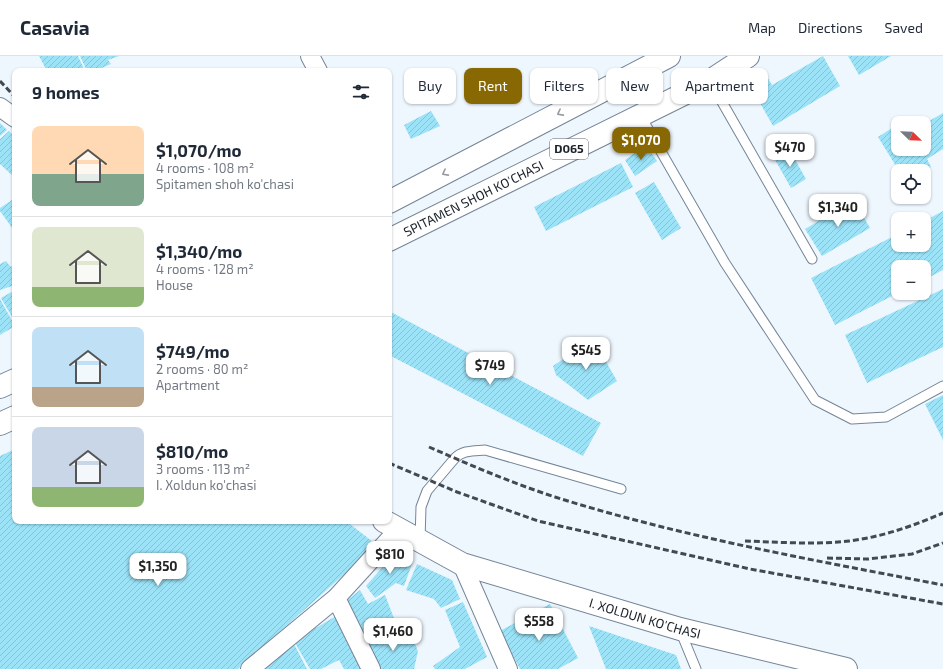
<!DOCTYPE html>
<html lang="en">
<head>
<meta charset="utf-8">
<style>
	body { margin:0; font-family:"Exo 2",sans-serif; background:#f6f6f7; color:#1f2937; height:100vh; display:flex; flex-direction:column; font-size:15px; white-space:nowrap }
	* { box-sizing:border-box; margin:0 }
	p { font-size:13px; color:#747a83 }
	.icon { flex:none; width:22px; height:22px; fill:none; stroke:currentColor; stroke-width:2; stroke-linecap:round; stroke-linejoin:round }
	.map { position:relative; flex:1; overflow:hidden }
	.sheet { position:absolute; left:12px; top:12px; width:380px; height:456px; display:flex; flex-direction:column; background:#fff; border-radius:8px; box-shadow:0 1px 3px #0004 }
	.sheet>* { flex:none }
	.banner { position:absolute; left:404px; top:12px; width:380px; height:36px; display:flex; gap:8px }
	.needle { width:26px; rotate:113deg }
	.controls { position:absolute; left:891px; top:60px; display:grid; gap:8px }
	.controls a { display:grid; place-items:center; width:40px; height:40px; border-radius:8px; background:#fff; box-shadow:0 1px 3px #0004; font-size:20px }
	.price { position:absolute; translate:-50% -34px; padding:0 9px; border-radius:8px; background:#fff; color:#222; font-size:13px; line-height:26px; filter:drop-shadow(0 1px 2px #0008) }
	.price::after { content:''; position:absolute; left:50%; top:24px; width:12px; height:9px; margin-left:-6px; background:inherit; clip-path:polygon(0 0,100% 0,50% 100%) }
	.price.current { background:#876803; color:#fff }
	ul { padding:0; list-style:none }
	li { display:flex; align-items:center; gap:12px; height:100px; padding:0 20px }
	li+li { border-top:1px solid #e0e1e3 }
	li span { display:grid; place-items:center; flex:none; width:112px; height:80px; border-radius:8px; color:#555 }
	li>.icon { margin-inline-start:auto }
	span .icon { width:48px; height:48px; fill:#fffc; stroke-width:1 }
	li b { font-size:17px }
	h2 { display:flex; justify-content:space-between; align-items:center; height:48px; padding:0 20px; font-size:17px }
	.pill { padding:0 14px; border-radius:8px; background:#fff; box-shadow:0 1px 3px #0004; font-size:14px; line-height:36px }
	.pill.current { background:#876803; color:#fff }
	header { display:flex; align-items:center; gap:24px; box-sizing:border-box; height:56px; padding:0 20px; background:#fff; border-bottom:1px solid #e0e1e3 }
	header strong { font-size:19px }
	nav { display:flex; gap:22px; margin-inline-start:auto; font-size:14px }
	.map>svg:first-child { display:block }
</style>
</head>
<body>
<header>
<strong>Casavia</strong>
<nav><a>Map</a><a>Directions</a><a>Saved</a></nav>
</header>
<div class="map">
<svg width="943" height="613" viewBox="0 0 943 613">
	<defs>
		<pattern id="building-hatch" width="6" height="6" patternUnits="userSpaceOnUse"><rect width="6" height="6" fill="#9de3f8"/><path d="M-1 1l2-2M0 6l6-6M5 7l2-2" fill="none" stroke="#87c2d5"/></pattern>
	</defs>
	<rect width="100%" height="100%" fill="#eef6fe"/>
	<!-- building -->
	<g fill="url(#building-hatch)">
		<path d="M39,0H78L85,15H47Z"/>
		<path d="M80,0H119L108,4L111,8L94,15H87Z"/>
		<path d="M823,0L840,30L773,70L751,31L767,21L772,29Z"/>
		<path d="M848,0H891L859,19Z"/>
		<path d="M431,55L440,70L411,83L404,69Z"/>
		<path d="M943,57V93L927,103L931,111L924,116L899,115L878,81L898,68V93H924V68Z"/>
		<path d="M0,67L7,74L0,80Z"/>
		<path d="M9,75L15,81V122L0,108V83Z"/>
		<path d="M646,89L657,105L635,120L625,104Z"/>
		<path d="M789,93L806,123L791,132L774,102Z"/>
		<path d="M621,107L633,131L546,175L534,151Z"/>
		<path d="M654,126L681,172L662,184L635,137Z"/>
		<path d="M15,142V176L0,155V152Z"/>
		<path d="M854,144L870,172L822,200L805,173Z"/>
		<path d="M943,155V214L924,224V211H898V237L835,269L811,222L898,178V189H924V165Z"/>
		<path d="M6,205L11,211L15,207V229L0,234V208Z"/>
		<path d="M943,233V291L867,327L845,279Z"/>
		<path d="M15,234V266L1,242Z"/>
		<path d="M0,243L15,270L0,279Z"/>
		<path d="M389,255L601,367L583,400L389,299Z"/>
		<path d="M593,283L617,325L588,344L556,319L553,310Z"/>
		<path d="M943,339V384L925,348Z"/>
		<path d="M15,393V465H346L377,489L238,613H0V400Z"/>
		<path d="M394,498L413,505L404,530L396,527L375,542L366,530Z"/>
		<path d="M417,508L452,524L460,543L441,552L434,543L406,534Z"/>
		<path d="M360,534L368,548L385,539L397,570L363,587L345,546Z"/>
		<path d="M463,546L487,601L465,613H435L433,610L460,591L445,554Z"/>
		<path d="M550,548L578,602L558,613H520L500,575Z"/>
		<path d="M341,557L366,613H344L339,604L321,613H310L294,585Z"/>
		<path d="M589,570L676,599L681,613H606Z"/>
		<path d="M398,574L402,578L412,581L418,595L414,613H377L364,588Z"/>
		<path d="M293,586L307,613H264Z"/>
	</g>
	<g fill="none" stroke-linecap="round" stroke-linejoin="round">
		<!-- lane casing -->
		<g stroke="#758597" stroke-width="11">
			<g id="lane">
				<path d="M710,25L812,203"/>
				<path d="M640,59L725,207L815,344L852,363L886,361L943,330"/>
				<path d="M420,484L421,451L427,435L455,402C463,394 474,395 485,394L621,433"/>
				<path d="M680,574L696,613"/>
			</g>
		</g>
		<!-- street casing -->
		<g stroke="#758597" stroke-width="20">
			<g id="street">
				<path d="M310,0L318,15"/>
				<path d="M0,51L15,62"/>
				<path d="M462,508L508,613"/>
				<path d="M336,542L371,613"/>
				<path d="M250,613L336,542L398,474"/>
			</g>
		</g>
		<!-- secondary casing -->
		<g stroke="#758597" stroke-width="24">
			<g id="secondary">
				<path id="s1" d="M384,465L462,508L680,573L846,613"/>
			</g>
		</g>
		<!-- primary casing -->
		<g stroke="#758597" stroke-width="24">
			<g id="primary">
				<path d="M389,146L669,0"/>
				<path id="s2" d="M389,184L710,25L748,0"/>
				<path d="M0,331L15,324"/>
				<path d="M0,368L15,361"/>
			</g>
		</g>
		<!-- lane -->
		<use href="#lane" stroke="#fff" stroke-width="9"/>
		<!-- street -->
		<use href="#street" stroke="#fff" stroke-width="18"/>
		<!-- secondary -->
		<use href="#secondary" stroke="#fff" stroke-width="22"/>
		<!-- primary -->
		<use href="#primary" stroke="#fff" stroke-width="22"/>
		<!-- rail -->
		<g stroke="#424950" stroke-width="3" stroke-dasharray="6 3" stroke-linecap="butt">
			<path d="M0,25L15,41"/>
			<path d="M429,391C470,409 512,427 555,441C682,481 813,504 943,529"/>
			<path d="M389,407L457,436L538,465L750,513L943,548"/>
			<path d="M745,485C779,486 815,489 849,485C882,481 913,470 943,457"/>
			<path d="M827,502L868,503L912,498L943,487"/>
		</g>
	</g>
	<!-- one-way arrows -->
	<defs><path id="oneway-chevron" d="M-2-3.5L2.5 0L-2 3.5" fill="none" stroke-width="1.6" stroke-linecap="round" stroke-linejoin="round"/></defs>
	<g stroke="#989b9e">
		<use href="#oneway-chevron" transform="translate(560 57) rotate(152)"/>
		<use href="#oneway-chevron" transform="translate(445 117) rotate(152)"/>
	</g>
	<g text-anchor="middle" stroke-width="3" stroke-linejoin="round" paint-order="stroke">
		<!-- shield labels -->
		<rect fill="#fff" stroke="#5f6468" stroke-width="1" x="550" y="83" width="38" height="20" rx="3"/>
		<g font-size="12" font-weight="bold" fill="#1a2128">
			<text x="569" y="97">D065</text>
		</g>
		<!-- street labels -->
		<g font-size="13" fill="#1a2128" stroke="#fff">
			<text dy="5" stroke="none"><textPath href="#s2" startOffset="94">SPITAMEN SHOH KO'CHASI</textPath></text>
			<text dy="5" stroke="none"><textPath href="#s1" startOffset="280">I. XOLDUN KO'CHASI</textPath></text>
		</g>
	</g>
</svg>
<div class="controls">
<a><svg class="needle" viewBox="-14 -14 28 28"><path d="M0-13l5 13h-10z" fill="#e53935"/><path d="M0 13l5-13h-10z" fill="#747a83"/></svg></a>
<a><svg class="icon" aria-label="locate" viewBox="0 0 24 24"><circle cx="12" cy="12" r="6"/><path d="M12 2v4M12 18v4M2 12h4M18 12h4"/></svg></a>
<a>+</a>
<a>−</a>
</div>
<b class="price current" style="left:641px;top:105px">$1,070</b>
<b class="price" style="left:790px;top:112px">$470</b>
<b class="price" style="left:838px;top:172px">$1,340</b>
<b class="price" style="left:586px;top:315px">$545</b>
<b class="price" style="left:490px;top:330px">$749</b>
<b class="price" style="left:390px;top:519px">$810</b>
<b class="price" style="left:158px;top:531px">$1,350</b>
<b class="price" style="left:539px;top:586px">$558</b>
<b class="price" style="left:393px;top:596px">$1,460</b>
<div class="banner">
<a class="pill">Buy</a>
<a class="pill current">Rent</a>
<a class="pill">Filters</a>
<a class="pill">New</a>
<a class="pill">Apartment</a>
</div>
<section class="sheet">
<h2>9 homes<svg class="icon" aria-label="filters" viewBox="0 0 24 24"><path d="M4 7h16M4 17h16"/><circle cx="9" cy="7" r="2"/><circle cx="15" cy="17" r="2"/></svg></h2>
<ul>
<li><span style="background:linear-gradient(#ffd9b3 60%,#7fa58c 0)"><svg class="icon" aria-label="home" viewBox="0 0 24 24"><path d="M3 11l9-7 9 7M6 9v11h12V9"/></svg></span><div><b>$1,070/mo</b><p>4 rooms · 108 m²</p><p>Spitamen shoh ko'chasi</p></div></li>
<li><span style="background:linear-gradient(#dfe7d0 75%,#8fb573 0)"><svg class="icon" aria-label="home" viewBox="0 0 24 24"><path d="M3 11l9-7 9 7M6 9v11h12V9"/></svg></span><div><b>$1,340/mo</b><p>4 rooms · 128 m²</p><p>House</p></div></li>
<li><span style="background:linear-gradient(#bfe0f5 75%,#b9a48a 0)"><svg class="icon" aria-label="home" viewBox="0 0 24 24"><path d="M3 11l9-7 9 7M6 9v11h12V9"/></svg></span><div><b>$749/mo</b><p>2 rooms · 80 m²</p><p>Apartment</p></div></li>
<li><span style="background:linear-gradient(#c9d6e8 75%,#8fb573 0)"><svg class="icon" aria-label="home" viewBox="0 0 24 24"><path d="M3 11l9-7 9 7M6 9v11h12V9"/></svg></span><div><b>$810/mo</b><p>3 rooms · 113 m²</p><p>I. Xoldun ko'chasi</p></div></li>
</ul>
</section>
</div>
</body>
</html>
